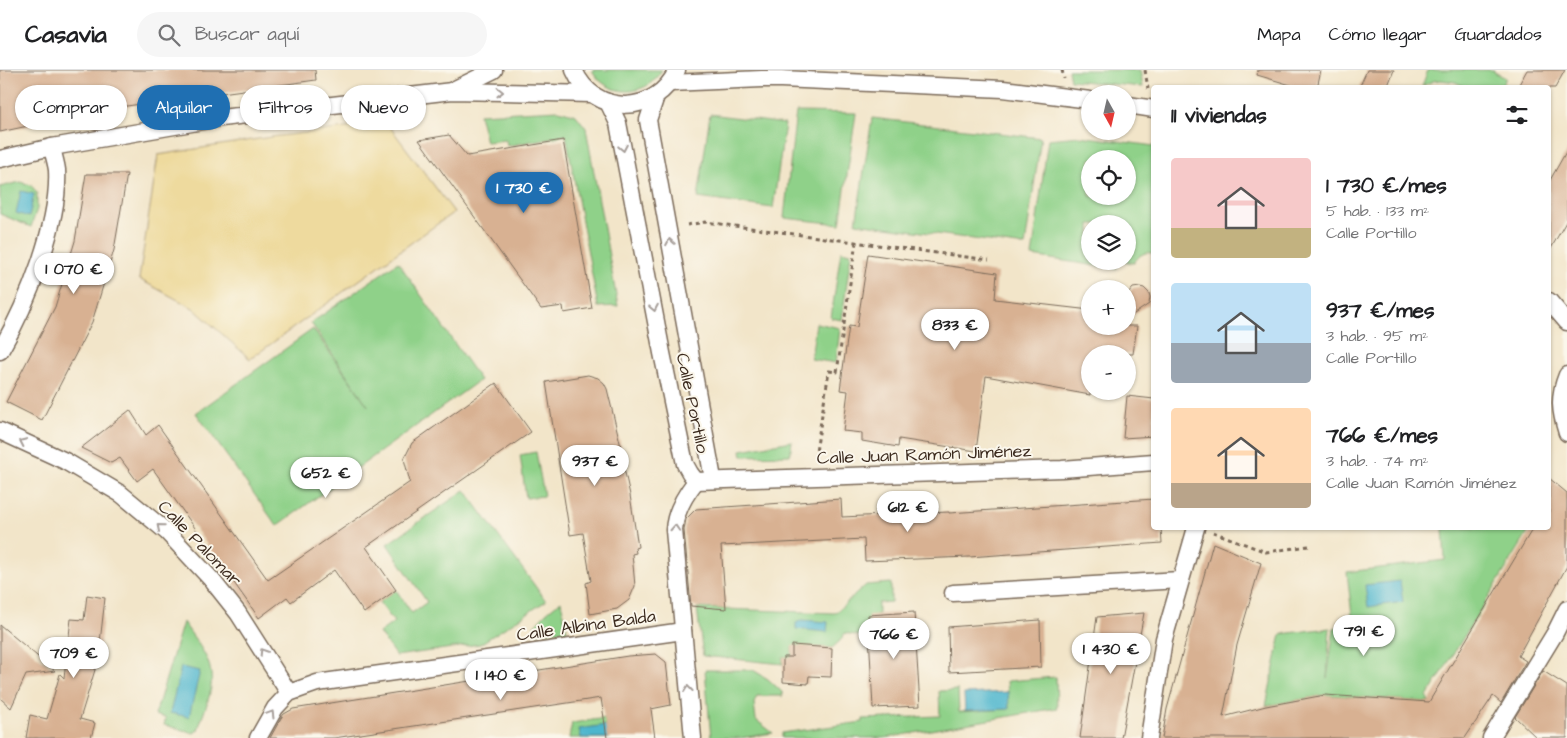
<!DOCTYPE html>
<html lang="es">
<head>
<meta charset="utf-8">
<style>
	body { margin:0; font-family:"Architects Daughter",sans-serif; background:#f6f6f6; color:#202124; height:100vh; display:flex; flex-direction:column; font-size:19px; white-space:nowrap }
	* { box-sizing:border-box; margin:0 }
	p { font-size:16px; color:#757577 }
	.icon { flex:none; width:28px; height:28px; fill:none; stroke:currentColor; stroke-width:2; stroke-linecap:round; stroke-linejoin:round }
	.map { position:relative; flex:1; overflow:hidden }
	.sheet { position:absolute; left:1151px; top:15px; width:400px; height:445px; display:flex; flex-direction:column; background:#fff; border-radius:5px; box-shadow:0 1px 4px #0004 }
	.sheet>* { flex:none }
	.guide { position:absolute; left:15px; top:15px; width:475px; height:45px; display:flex; gap:10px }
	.needle { width:32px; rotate:172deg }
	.buttons { position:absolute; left:1081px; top:15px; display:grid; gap:10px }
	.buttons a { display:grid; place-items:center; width:55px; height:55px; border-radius:50%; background:#fff; box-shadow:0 1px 4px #0004; font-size:25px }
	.price { position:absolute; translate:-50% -42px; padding:0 11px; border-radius:18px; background:#fff; color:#222; font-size:16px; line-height:32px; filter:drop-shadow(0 1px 2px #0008) }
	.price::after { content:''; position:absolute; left:50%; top:30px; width:15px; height:11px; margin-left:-8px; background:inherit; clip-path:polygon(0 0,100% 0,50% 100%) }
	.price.on { background:#1f6fb2; color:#fff }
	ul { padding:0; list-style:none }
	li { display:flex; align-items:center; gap:15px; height:125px; padding:0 20px }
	li span { display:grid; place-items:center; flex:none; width:140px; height:100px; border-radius:5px; color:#555 }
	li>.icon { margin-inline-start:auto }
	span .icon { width:60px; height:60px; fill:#fffc; stroke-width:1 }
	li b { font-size:21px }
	h2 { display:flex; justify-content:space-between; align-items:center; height:60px; padding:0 20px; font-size:21px }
	.tag { padding:0 18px; border-radius:22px; background:#fff; box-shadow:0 1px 4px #0004; font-size:18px; line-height:45px }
	.tag.on { background:#1f6fb2; color:#fff }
	header { display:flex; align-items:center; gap:30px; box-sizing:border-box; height:70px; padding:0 25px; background:#fff; border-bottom:1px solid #e0e0e0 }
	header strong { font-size:24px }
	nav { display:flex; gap:28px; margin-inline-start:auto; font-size:18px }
	.search { width:350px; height:45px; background:#f6f6f6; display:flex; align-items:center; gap:12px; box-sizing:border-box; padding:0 18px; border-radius:28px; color:#757577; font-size:19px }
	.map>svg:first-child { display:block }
</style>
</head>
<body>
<header>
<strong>Casavia</strong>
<div class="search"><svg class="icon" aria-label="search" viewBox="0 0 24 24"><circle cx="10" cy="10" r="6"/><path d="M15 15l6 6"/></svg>Buscar aquí</div>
<nav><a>Mapa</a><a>Cómo llegar</a><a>Guardados</a></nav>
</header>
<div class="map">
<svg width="1567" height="668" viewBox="0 0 1567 668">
	<rect width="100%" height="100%" fill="#fbf7ec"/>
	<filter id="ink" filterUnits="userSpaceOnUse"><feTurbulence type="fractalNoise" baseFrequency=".02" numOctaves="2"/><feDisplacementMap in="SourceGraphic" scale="10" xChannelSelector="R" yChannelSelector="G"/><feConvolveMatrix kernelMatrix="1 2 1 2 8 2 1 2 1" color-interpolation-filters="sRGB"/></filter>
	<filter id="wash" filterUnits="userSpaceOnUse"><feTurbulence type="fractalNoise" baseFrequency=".0096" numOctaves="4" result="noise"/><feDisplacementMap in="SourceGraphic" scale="20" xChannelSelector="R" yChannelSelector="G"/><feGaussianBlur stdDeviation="1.12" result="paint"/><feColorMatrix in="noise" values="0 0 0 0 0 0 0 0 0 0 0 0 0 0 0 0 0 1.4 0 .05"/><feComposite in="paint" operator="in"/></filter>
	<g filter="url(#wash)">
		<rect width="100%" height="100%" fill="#f2e5c9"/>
		<!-- green -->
		<g fill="#8fd189" stroke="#657e54" fill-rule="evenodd">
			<path d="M592,0H662C657,7 651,15 642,18C624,26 601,18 592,0Z"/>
			<path d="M1068,0H1140L1143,17L1070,10Z"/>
			<path d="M1428,0H1494V2L1506,8L1501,17H1465L1455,12L1441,10L1433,11L1422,16Z"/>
			<path d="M559,40L576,45L586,58L618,236L598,237L566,65L507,76L506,70L486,72L479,44Z"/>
			<path d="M796,42L856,43L840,154L784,148Z"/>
			<path d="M710,44L785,54L773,138L698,128Z"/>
			<path d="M872,48L1041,68L1025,176L856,153Z"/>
			<path d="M1080,66L1154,76V184C1145,180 1138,186 1134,193L1119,192L1116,199L1032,186L1048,69ZM1090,89H1128V126H1090ZM1090,154H1128V191H1090Z"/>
			<path d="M20,112L31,115L37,123V139L31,157L0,144V117Z"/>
			<path d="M841,181L851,183L842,250L831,248Z"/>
			<path d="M398,192L480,310L277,456L196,343L313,259L368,336L311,253Z"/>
			<path d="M816,253L840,258L836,293L811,289Z"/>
			<path d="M792,371L790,385L742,386L741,380Z"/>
			<path d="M536,382L544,426L526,428L520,385Z"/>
			<path d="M465,420L546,531L480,574L396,586L379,563L394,552L379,532L396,520L412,543L427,532L387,474Z"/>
			<path d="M1454,458H1531L1427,627L1429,632L1325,625L1266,636L1281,564L1330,558L1327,609L1334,558L1353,554L1347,502L1445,490L1443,459Z"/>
			<path d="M891,513V532L878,533V545L868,546L869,568L845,563L840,571L832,578L792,576V587H783V594L703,586L697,538L835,543L866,515Z"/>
			<path d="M561,531L567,561L535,563L534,556L546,543Z"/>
			<path d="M183,552C193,567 209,585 211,603C214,622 203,643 198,660L194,663L164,655L166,648L155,645Z"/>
			<path d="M705,600H753L768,609L782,622L783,626H757L754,633L756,650L773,663L740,668H711Z"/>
			<path d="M1056,607L1057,638L885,668H782V663L863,652V649L940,646L939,621L958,620L959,642L1009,639L1007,611Z"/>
			<path d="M606,648L610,668H569L572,653Z"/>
		</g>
		<!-- sand -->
		<path fill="#eeda9e" stroke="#94825e" d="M387,53L454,142L250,289L193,238L139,209L158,85L271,67Z"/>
		<!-- water -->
		<g fill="#4eb6cd" stroke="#447076">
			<path d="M21,121L34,124L29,147L16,143Z"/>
			<path d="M1400,511L1403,532L1368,537L1365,515Z"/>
			<path d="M802,550L828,552L827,562L796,559V553Z"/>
			<path d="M181,597L200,601L189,647L170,643Z"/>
			<path d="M1008,622L1009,639L965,641L964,624Z"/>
			<path d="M606,655L608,668H581L579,659Z"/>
		</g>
		<g id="blocks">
			<!-- building -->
			<g fill="#d8b192">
				<path d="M0,0H315L316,10L112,38L0,62Z"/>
				<path d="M1258,0H1321L1317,18H1301L1257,5Z"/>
				<path d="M1367,0H1394L1387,18H1359Z"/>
				<path d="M1527,0H1565L1555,18H1517Z"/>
				<path d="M449,65L467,86L563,70L592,238L564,243L563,236L541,239L419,70Z"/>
				<path d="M1567,80V150L1549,182V112Z"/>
				<path d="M86,104H127L114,180L92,252L42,350L6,332L55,237L75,171Z"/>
				<path d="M868,184L997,203L995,229L1090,240V256H1137L1133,284H1090V325L986,306L976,381L899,369L898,377L862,371V363L843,361L848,321L840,320L849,256L857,257Z"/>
				<path d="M1140,217L1144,218L1149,223L1150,227L1149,234L1128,248V224L1133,218Z"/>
				<path d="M588,305L598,308L604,313L607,319L623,385H621L630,425L638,477L635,478L636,483L632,484L635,516L629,530L617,539L590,544L586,513L591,511L583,463L570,465L546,312Z"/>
				<path d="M496,313L531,362L366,477L396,520L364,543L334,500L291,532L287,527L259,548L153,399L137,411L120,388L111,393L81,378L130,340L146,365L158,355L268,510L410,412L404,389L412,373Z"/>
				<path d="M1127,326L1154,329V366L1123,368Z"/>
				<path d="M1549,408L1567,423V496L1518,586L1526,591L1501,633L1493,626L1465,668H1162L1167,639L1213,473L1261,493L1237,575L1223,647L1266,636L1325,625L1429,632L1533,458H1549Z"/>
				<path d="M841,429L842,447L949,442V443L1154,429V458H1161L1162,473L969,487L865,491L864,469L721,476L726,539L691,536L684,460L686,449L696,439Z"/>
				<path d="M87,525L105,528L98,590L80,649L95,653L91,668H26L30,645L47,649L60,604L64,608L71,549L84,550Z"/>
				<path d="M914,542L920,636L873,638L868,545Z"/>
				<path d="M1144,543L1121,668H1080L1097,547Z"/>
				<path d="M1040,550L1041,597L949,602L948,557Z"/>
				<path d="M0,555L55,601L26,605L11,638L0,628Z"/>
				<path d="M792,575L832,578L831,607L809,606L808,614L783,612V587H792Z"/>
				<path d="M656,584L666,592L671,635L651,639L655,668H607L601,628L334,668H270L281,648L284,644L293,639L628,586Z"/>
				<path d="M1543,601L1567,616V668H1537L1515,647Z"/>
			</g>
		</g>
	</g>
	<g filter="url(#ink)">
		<use href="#blocks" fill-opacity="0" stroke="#7b6b5a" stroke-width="1"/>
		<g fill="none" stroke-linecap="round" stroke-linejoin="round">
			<!-- street casing -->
			<g stroke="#7b6b5a" stroke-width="19">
				<g id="street">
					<path d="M574,0C594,47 656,46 677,0"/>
					<path d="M670,13L762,9H781L1003,19L1090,30"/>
					<path d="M453,20L494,0"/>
					<path d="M656,26L648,50L713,409"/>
					<path d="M608,32L618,53L662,283L685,394L690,403L696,411"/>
					<path d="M1128,35L1154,39"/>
					<path d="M0,89L52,77L221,48L452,21L592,24"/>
					<path d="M1549,231L1567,252"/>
					<path d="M0,281C27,235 60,153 57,100C56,92 53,84 52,77"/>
					<path d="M1567,305C1558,327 1560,341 1567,363"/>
					<path d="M0,361L65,391L121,424L167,462L211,509L238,543L289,623"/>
					<path d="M696,411L1062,399L1154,392"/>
					<path d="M953,523L1180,510"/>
					<path d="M258,668L275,638L289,623L317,613L683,561"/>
					<path d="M693,668L674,460C675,441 685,425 696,411"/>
					<path d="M1149,668L1164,569L1196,458"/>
					<path d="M1491,668L1555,563L1567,539"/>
				</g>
			</g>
			<!-- path -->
			<g stroke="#7b6b5a" stroke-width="3" stroke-dasharray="4 4" stroke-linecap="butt">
				<path d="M1062,0L1064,9"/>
				<path d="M1145,0L1148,19"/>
				<path d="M687,155L705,152L989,190"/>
				<path d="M815,388L829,301L837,302L856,172"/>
				<path d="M1213,462L1266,482L1309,476"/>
			</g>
			<!-- street -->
			<use href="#street" stroke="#fff" stroke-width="16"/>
		</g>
		<!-- one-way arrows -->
		<defs><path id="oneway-chevron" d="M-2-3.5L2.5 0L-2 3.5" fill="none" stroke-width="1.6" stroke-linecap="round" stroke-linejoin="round" transform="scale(1.25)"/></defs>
		<g stroke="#a79f9a">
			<use href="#oneway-chevron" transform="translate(500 22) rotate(1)"/>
			<use href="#oneway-chevron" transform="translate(623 78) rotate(79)"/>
			<use href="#oneway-chevron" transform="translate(670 172) rotate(-100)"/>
			<use href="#oneway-chevron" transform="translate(654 238) rotate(79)"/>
			<use href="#oneway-chevron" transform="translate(23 372) rotate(-155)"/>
			<use href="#oneway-chevron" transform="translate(160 457) rotate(-140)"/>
			<use href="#oneway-chevron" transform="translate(675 458) rotate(-87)"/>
			<use href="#oneway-chevron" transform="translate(263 582) rotate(-122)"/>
			<use href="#oneway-chevron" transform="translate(688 619) rotate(-96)"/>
			<use href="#oneway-chevron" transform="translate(271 644) rotate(-59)"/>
		</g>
	</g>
	<g text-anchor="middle" stroke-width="4" stroke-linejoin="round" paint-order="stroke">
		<!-- street labels -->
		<g font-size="18" fill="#3b2a1e" stroke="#fbf7ec">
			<text transform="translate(693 333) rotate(78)" y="6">Calle Portillo</text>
			<text transform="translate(924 384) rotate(-2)" y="6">Calle Juan Ramón Jiménez</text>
			<text transform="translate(200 473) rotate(46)" y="6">Calle Palomar</text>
			<text transform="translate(586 555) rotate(-8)" y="6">Calle Albina Balda</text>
		</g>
	</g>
</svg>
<div class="buttons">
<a><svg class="needle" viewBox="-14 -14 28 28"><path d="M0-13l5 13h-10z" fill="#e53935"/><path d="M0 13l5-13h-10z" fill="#757577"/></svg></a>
<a><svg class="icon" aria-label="locate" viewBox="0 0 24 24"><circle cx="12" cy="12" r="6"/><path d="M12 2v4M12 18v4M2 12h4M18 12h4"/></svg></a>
<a><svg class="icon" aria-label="layers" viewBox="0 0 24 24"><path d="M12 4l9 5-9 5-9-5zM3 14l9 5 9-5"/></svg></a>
<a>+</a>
<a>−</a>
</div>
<b class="price on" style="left:524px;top:144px">1 730 €</b>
<b class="price" style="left:74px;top:225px">1 070 €</b>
<b class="price" style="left:955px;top:281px">833 €</b>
<b class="price" style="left:595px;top:417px">937 €</b>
<b class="price" style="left:326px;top:429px">652 €</b>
<b class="price" style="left:908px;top:463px">612 €</b>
<b class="price" style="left:1364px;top:587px">791 €</b>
<b class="price" style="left:894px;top:590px">766 €</b>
<b class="price" style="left:1111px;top:605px">1 430 €</b>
<b class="price" style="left:74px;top:609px">709 €</b>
<b class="price" style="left:501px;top:631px">1 140 €</b>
<div class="guide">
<a class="tag">Comprar</a>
<a class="tag on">Alquilar</a>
<a class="tag">Filtros</a>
<a class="tag">Nuevo</a>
</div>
<section class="sheet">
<h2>11 viviendas<svg class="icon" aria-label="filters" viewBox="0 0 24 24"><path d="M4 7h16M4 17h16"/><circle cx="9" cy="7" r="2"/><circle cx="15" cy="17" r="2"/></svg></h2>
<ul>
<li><span style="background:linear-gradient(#f6c9c9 70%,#c2b280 0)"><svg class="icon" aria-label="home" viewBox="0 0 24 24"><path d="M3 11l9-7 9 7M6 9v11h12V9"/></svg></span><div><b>1 730 €/mes</b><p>5 hab. · 133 m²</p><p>Calle Portillo</p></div></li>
<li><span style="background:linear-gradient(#bfe0f5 60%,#9aa5b1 0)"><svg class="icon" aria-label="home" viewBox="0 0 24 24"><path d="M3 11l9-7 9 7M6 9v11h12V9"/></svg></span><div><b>937 €/mes</b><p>3 hab. · 95 m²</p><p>Calle Portillo</p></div></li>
<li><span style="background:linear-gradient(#ffd9b3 75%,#b9a48a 0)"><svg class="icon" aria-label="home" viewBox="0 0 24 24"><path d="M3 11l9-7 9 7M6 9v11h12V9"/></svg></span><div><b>766 €/mes</b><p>3 hab. · 74 m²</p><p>Calle Juan Ramón Jiménez</p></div></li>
</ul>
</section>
</div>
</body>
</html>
